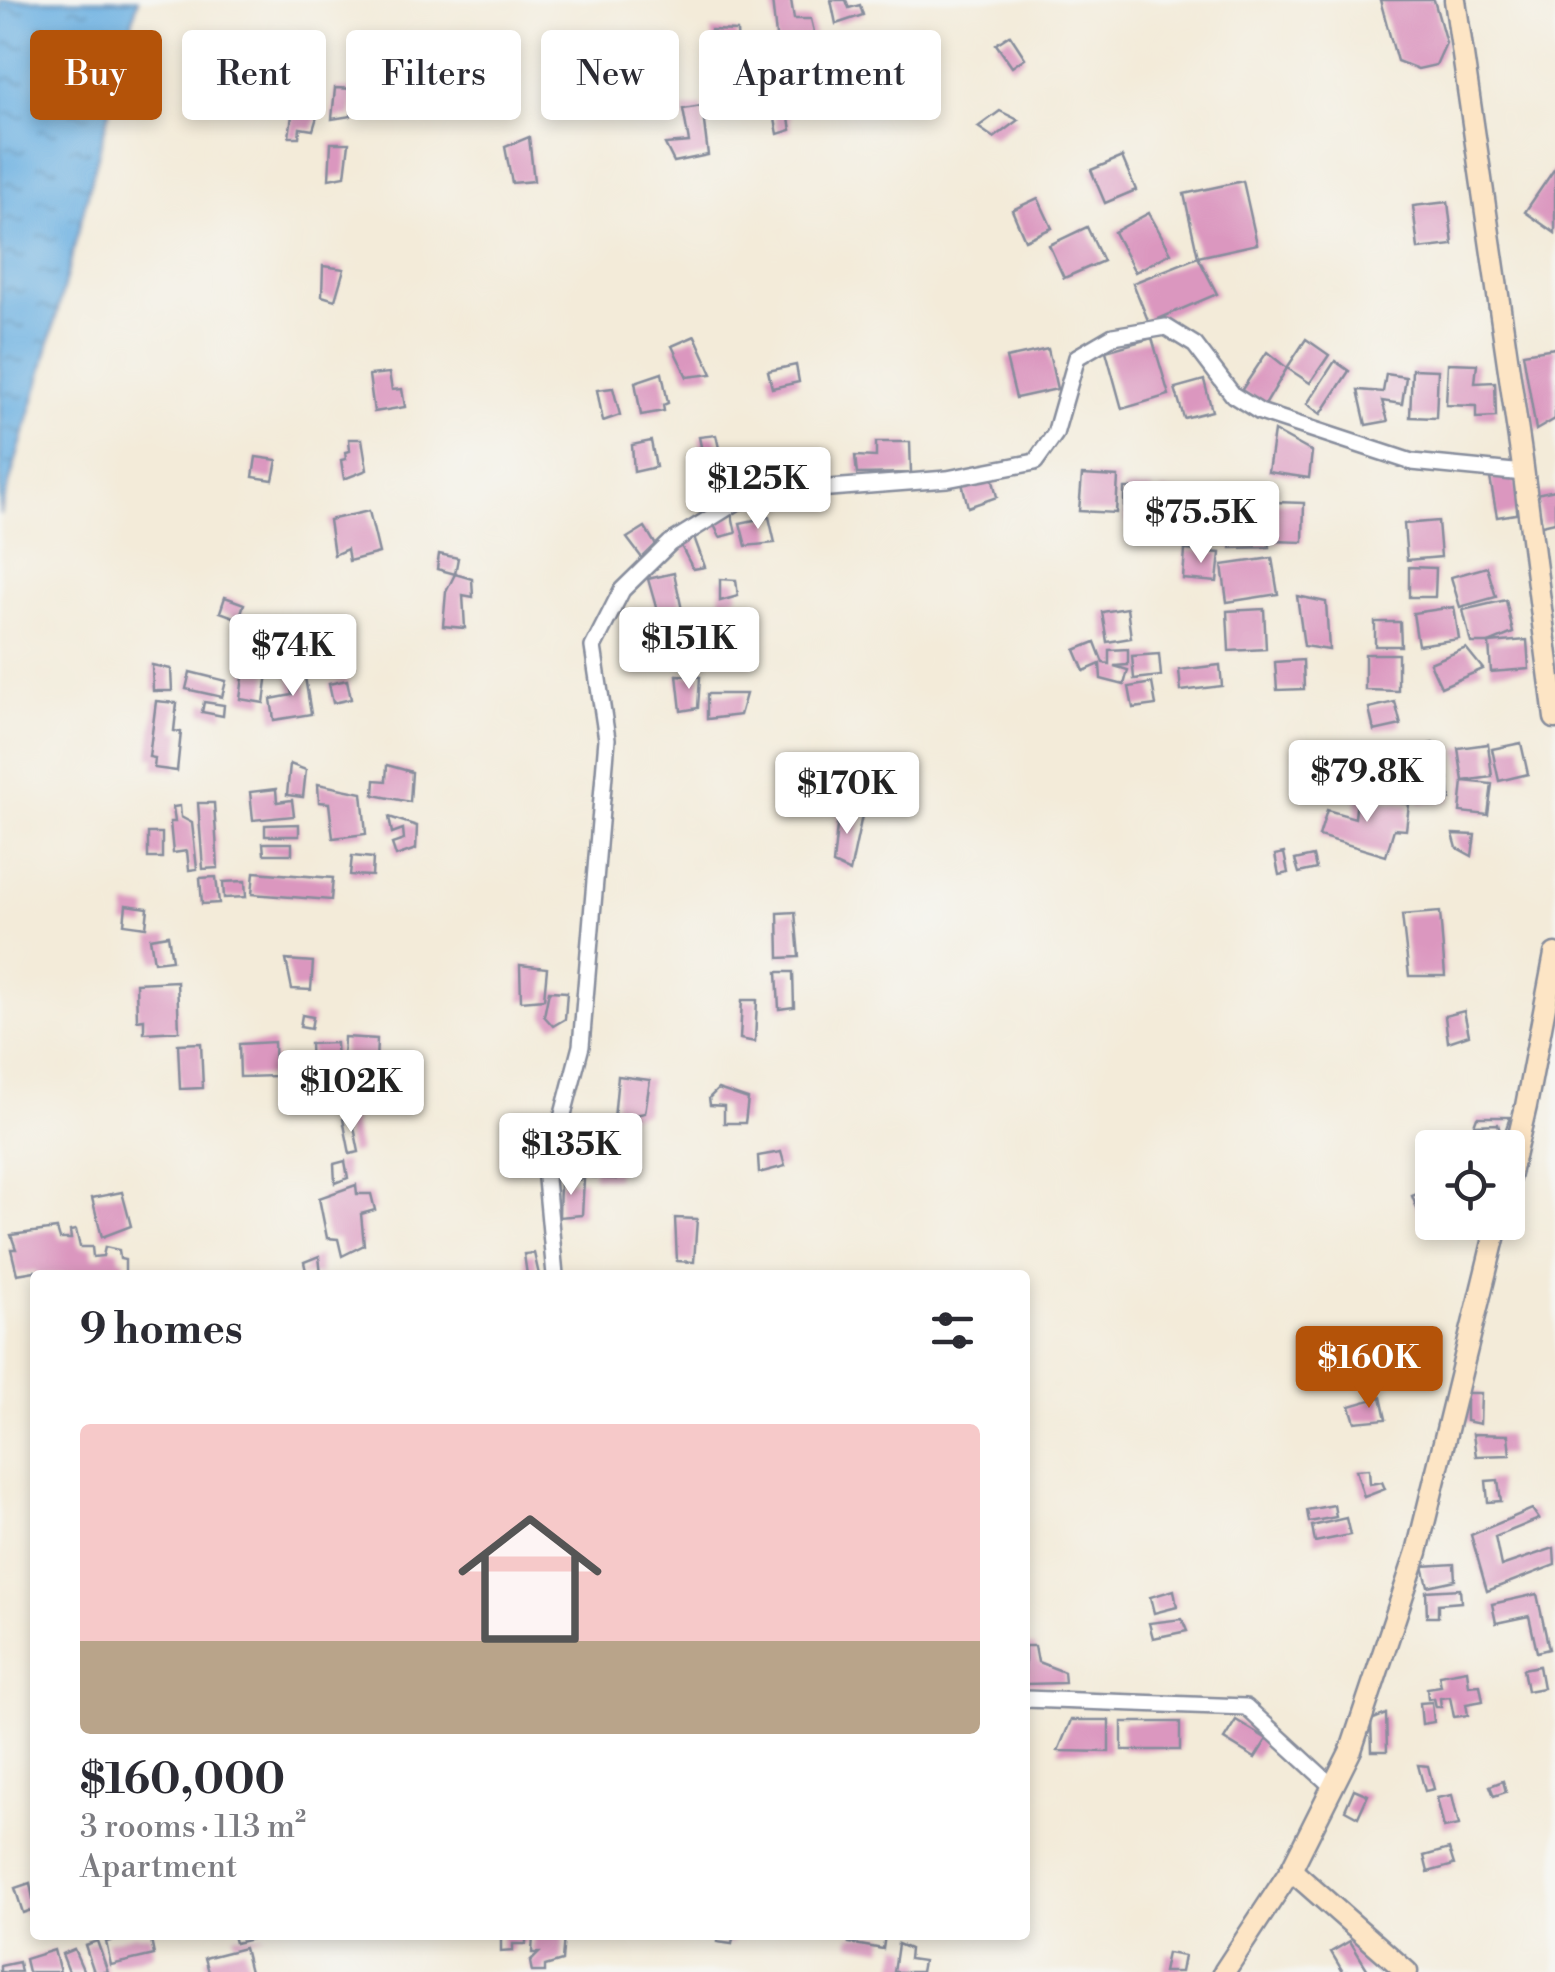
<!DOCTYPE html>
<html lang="en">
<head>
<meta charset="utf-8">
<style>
	body { margin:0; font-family:"Libre Bodoni",serif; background:#f7f7f7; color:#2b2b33; height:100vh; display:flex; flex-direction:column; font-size:38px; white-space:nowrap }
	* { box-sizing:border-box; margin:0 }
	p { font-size:32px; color:#7c7c81 }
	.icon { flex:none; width:55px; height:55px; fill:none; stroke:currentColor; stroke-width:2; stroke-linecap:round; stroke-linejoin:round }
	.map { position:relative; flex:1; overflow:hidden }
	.details { position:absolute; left:30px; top:1270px; width:1000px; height:670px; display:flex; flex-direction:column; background:#fff; border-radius:10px; box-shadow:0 5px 15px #0003 }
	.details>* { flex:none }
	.guide { position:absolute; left:30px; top:30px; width:1000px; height:90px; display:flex; gap:20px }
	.tools { position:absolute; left:1415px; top:1130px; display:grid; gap:20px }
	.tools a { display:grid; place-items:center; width:110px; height:110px; border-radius:10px; background:#fff; box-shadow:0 5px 15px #0003; font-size:50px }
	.price { position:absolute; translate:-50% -85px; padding:0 22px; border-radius:10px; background:#fff; color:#222; font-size:32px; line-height:65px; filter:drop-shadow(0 2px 5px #0008) }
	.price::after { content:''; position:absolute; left:50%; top:60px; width:30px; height:22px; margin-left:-15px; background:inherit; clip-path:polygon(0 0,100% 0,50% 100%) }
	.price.selected { background:#b45309; color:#fff }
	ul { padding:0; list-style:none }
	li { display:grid; align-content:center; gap:20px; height:530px; padding:0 50px }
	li+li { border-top:2px solid #e1e1e2 }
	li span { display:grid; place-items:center; height:310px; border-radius:10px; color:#555 }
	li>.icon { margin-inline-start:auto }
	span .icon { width:180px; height:180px; fill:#fffc; stroke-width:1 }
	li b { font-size:42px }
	h2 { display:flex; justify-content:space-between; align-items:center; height:120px; padding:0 50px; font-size:42px }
	.pill { padding:0 35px; border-radius:10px; background:#fff; box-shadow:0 5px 15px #0003; font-size:35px; line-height:90px }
	.pill.selected { background:#b45309; color:#fff }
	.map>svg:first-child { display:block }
</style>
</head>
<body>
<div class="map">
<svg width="1555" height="1972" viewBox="0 0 1555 1972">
	<defs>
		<pattern id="water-ripples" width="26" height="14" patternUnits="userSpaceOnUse" patternTransform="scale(2.5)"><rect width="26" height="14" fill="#6cb0e1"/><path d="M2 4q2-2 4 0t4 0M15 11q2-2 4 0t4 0" fill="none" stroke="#5890ba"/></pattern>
	</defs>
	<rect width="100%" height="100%" fill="#f6f6f2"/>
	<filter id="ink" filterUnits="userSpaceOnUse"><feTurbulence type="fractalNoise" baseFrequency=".01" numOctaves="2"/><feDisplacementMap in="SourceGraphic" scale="20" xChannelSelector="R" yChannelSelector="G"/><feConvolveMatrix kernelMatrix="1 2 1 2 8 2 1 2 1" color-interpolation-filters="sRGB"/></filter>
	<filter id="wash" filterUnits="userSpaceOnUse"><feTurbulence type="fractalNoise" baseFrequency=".0048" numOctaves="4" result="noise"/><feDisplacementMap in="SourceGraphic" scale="40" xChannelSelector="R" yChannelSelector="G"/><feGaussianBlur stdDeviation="2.25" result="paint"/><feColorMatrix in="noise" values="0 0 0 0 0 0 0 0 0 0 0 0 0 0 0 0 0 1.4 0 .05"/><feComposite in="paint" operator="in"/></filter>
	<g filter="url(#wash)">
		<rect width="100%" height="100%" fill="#f3ebd9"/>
		<!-- water -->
		<path fill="url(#water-ripples)" stroke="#4470a0" stroke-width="2.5" d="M0,0H138L41,375L0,515Z"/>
		<g id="blocks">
			<!-- building -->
			<g fill="#db97bf">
				<path d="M772,0H791L794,19H811L815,36L777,45Z"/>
				<path d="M831,0H846L849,8L860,5L863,15L836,24Z"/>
				<path d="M1380,0H1434L1446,43L1436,65L1418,69L1397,61Z"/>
				<path d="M711,30L737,31L738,48L713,52Z"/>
				<path d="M1010,35L1025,58L1012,67L996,44Z"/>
				<path d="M514,37L519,72L505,74L499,41Z"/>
				<path d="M625,62V76L606,80L611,111L597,110L590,69Z"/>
				<path d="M464,70L465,90L440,91L442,78Z"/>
				<path d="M335,88L354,89L351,116L332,119Z"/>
				<path d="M781,93L782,111L788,112L791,130L778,134L770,95Z"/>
				<path d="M702,106L708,155L674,162L665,144L689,142L683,109Z"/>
				<path d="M293,108L319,110L313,130L300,128L299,137H289Z"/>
				<path d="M1000,111L1018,120L994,138L978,127Z"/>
				<path d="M529,137L534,181L512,183L505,147Z"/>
				<path d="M331,143H349L345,176L329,179Z"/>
				<path d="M1122,157L1136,190L1105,203L1091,170Z"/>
				<path d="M1555,168V233L1525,212Z"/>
				<path d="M1243,181L1257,244L1198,257L1184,194Z"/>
				<path d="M1038,198L1052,228L1025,240L1012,210Z"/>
				<path d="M1448,202L1453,245L1418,249L1413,206Z"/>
				<path d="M1149,213L1171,253L1135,272L1114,232Z"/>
				<path d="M1087,227L1103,261L1064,278L1049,245Z"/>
				<path d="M1198,257L1217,294L1149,323L1133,283Z"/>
				<path d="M323,266L344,269L335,300L322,296Z"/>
				<path d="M695,336L712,374L687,377L672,346Z"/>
				<path d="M1152,338L1169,395L1122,409L1106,351Z"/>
				<path d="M1306,339L1329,355L1310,383L1287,368Z"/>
				<path d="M1555,348V419L1536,430L1523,353Z"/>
				<path d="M1048,349L1057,389L1016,398L1006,358Z"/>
				<path d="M1267,352L1287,368L1264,407L1241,391Z"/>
				<path d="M1335,361L1349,371L1321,414L1307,404Z"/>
				<path d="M1448,363L1477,364L1475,383L1495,382L1496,417L1476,418V406L1446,405Z"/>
				<path d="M796,365L799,382L772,388L768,371Z"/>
				<path d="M1412,369L1438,370L1436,418L1410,417Z"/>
				<path d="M389,373L392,390L402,389L405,407L374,412L369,375Z"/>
				<path d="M662,373L668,403L663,405L664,411L641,415L635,382Z"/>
				<path d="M1386,374L1406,377L1402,404L1382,401L1388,421L1366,425L1358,390L1383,392Z"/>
				<path d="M1204,380L1212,411L1184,418L1175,388Z"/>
				<path d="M613,388L620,415L603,421L597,390Z"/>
				<path d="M1274,431L1312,452L1309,478L1268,472Z"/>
				<path d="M716,435L727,483H709L699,437Z"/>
				<path d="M349,439H362L367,470L344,479L341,460L346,459L345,452L350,451Z"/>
				<path d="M651,441L656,467L634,472L632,445Z"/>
				<path d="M876,442H910L911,473L857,474L855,456L876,457Z"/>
				<path d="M256,457L277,460L273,480L253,477Z"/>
				<path d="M1515,474L1522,513L1497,517L1490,478Z"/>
				<path d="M1082,475L1118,477L1116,513L1079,511Z"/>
				<path d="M992,476L997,497L968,507L962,483Z"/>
				<path d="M1124,488H1152V533L1124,521Z"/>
				<path d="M1162,490L1190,493L1189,498L1223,505L1215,544L1192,540L1189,498L1186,535L1158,532Z"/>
				<path d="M1555,490V522L1542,525L1536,494Z"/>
				<path d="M1274,502L1304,503L1303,542L1273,541Z"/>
				<path d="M1266,504L1269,547L1231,548L1229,506Z"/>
				<path d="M369,511L379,553L349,561L347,549L334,555L329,520Z"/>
				<path d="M732,515L736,533L720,537L713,523Z"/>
				<path d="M769,517L775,543L746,546L740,523Z"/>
				<path d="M1438,521L1441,557L1407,560L1404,524Z"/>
				<path d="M645,527L657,547L642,558L627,538Z"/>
				<path d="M694,537L705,567L693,569L679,542Z"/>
				<path d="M1185,550L1220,553L1217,582L1183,579Z"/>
				<path d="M439,554L458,558L455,574L437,569Z"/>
				<path d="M1272,558L1278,594L1227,602L1222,565Z"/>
				<path d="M1409,567L1436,568L1435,597H1409Z"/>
				<path d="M1487,567L1496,597L1460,607L1451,577Z"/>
				<path d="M674,573L682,610L658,614L648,579Z"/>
				<path d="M455,574L472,579L473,597L463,595L465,628L443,626L446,592Z"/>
				<path d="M720,579L736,580L738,596L720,601Z"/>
				<path d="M1297,596L1326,602L1329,650L1304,646Z"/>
				<path d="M225,597L244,604L239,619L220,612Z"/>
				<path d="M1506,600L1513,633L1489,643H1471L1463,610Z"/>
				<path d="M1454,607L1459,639L1418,645L1413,613Z"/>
				<path d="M1127,608L1131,638L1107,642L1102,612Z"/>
				<path d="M1264,609L1266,649L1229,651L1227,611Z"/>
				<path d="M254,615L289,624L285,638L290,639L286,654L279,652L274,660L257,659V654L247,643Z"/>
				<path d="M1375,622H1400L1401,646H1375Z"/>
				<path d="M1527,640L1529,669L1491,672L1489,643Z"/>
				<path d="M1095,642L1103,663L1109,664V650L1128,649V665L1114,666L1128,670L1124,685L1101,679L1100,664L1084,671L1075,650Z"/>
				<path d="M1466,648L1483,669L1441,687L1430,663Z"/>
				<path d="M1159,654L1161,676L1134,679L1132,656Z"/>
				<path d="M1365,654H1398V691L1365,690Z"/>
				<path d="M1303,660L1304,689L1277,690L1275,662Z"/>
				<path d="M152,665L171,669L172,691H153Z"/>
				<path d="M1220,665L1222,686L1181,691L1179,670Z"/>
				<path d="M244,670L268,673L264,703L240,699Z"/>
				<path d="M304,671L311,714L274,720L271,699L292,695L289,673Z"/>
				<path d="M190,672L226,681L222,697L186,689Z"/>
				<path d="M677,675L700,677L698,708L681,711Z"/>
				<path d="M347,680L351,699L333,703L329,684Z"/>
				<path d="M1152,683L1156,705L1133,708L1129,687Z"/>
				<path d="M707,694H746L740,715L707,719Z"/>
				<path d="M156,701L177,703L174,731L181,732L177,771L154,768L155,758L149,757Z"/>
				<path d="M204,702L224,705L223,716L202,712Z"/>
				<path d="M1395,702L1401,725L1374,731L1369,708Z"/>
				<path d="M1433,743L1439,767L1411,774L1405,750Z"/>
				<path d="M1521,743L1528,774L1499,781L1492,749Z"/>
				<path d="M1488,744L1492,777L1463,781L1458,748Z"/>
				<path d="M1402,763L1406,792L1364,797L1360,768Z"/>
				<path d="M290,764L306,770L303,797L287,795Z"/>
				<path d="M387,765L412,772L410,802L374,795L375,780L386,781Z"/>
				<path d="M1448,778L1450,800L1420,804L1418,782Z"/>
				<path d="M1463,781L1492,784L1488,815L1460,812Z"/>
				<path d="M318,784L362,793L366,834L333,838L329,803L319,802Z"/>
				<path d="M276,789L277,802L292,800L294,816L253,820L250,792Z"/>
				<path d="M1357,797L1409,804L1406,830L1394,829L1386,856L1319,836L1327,810L1355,818Z"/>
				<path d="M198,803H214L218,868L203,869Z"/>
				<path d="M180,806L181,817L192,823L197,869L189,870L187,851L173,853L170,822H175L173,807Z"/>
				<path d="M839,807L863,811L850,872L833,864Z"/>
				<path d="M389,817L417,826L416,849L396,856L392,844L404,840L403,829L392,833Z"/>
				<path d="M299,824V836H265V825Z"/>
				<rect x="148" y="833" width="14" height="25"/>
				<path d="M1453,834L1475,835L1472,856L1457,848Z"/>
				<path d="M263,843H292V854H264Z"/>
				<path d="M1284,853L1288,873L1279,875L1275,855Z"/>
				<path d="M352,856L373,858L372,876L350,875Z"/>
				<path d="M1313,856L1316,869L1299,873L1295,860Z"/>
				<path d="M254,872L333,878L331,900L252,894Z"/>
				<path d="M216,877L219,903L202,904L200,878Z"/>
				<path d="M245,881L246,897L224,898L223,882Z"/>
				<path d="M126,905L148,908L146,927L124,924Z"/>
				<path d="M795,912L799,957L779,958L778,913Z"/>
				<path d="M1440,912L1445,976H1409L1402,915Z"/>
				<path d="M168,935L172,960L154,962L150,938Z"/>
				<path d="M286,960L313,962L311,990L292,989Z"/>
				<path d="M520,965L547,968L544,999L521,1001Z"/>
				<path d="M777,972H793L794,1007L779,1009Z"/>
				<path d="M177,981L179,1031L144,1033V1019L137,1020L136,983Z"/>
				<path d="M549,991L567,992L565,1019L553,1026L544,1016Z"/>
				<path d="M742,1000H757L755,1042L740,1039Z"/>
				<path d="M1464,1011L1469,1035L1448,1042L1445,1016Z"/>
				<path d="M302,1015L313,1017L311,1029L300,1027Z"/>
				<path d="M344,1037L377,1039L376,1063L343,1060Z"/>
				<path d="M274,1042L275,1076L240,1077L239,1044Z"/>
				<path d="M201,1043L203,1088L180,1089L178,1044Z"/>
				<path d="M336,1043L337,1066L311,1067L310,1044Z"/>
				<path d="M618,1076L650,1080L645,1113L614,1119Z"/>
				<path d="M718,1089L748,1099L745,1123H724V1106L710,1105L709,1098Z"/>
				<path d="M352,1117L359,1152L350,1154L343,1119Z"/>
				<path d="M1477,1117H1510L1505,1132L1500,1131L1498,1124L1474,1125Z"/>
				<path d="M597,1146L621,1147L616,1179L593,1177Z"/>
				<path d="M781,1152L785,1166L759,1173L758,1156Z"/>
				<path d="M345,1161L348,1178L335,1183L334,1164Z"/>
				<path d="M584,1179L582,1215L559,1217L560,1182Z"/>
				<path d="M356,1185L357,1194H371L375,1210L361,1214L364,1245L342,1256L338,1239L327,1238L319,1198Z"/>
				<path d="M1432,1188V1212L1420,1216L1412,1196Z"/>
				<path d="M122,1192L131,1226L102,1237L92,1198Z"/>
				<path d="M675,1218L697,1219L694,1262L677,1261Z"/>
				<path d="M57,1229L60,1239H71L70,1231L76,1230L80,1247H92L93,1257L103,1256L105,1247L119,1250L120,1259L125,1260V1272L117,1275H37L35,1271L17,1274L11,1249H16L11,1235Z"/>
				<path d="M534,1253L539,1275H527L524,1254Z"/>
				<path d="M319,1256L321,1275H296L306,1271L304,1262Z"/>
				<path d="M1466,1393H1481L1480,1424L1466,1421Z"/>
				<path d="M1381,1397L1386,1419L1355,1422L1350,1406Z"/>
				<path d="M1473,1434L1508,1435L1510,1455L1476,1456Z"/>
				<path d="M1369,1469L1370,1484L1382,1482L1385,1489L1364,1497L1356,1470Z"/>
				<path d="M1498,1480L1501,1501L1488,1502L1486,1481Z"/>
				<path d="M1334,1505L1336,1517L1309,1522L1307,1510Z"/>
				<path d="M1532,1509L1539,1519L1495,1537L1501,1566L1554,1548L1555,1565L1487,1591L1471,1535Z"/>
				<path d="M1346,1518L1350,1535L1315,1542L1312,1526Z"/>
				<path d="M1454,1564L1455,1580L1428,1586L1423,1566Z"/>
				<path d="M1460,1589L1461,1602L1438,1604V1617H1427L1426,1591Z"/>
				<path d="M1174,1590L1177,1607L1154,1613L1150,1597Z"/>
				<path d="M1537,1594L1549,1649L1537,1652L1529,1616L1496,1623L1492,1604Z"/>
				<path d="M1182,1619L1187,1631L1153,1638L1149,1623Z"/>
				<path d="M1025,1646H1035L1038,1662L1064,1672L1065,1683L1025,1684Z"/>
				<path d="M1539,1666L1543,1688L1527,1691L1523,1669Z"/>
				<path d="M1467,1670L1469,1686L1480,1685L1483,1701L1466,1704L1468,1715L1454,1717L1450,1697L1440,1698L1441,1707H1436L1434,1698L1428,1699L1427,1688L1441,1686L1439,1675Z"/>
				<path d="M1432,1702L1434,1722L1422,1724L1420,1703Z"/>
				<path d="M1386,1714L1387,1751H1372L1371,1720Z"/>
				<path d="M1071,1720H1109V1752L1058,1751Z"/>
				<path d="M1236,1720L1267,1739L1255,1758L1224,1739Z"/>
				<rect x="1122" y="1722" width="58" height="28"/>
				<path d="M1418,1765L1428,1766L1434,1789L1425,1791Z"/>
				<path d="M1503,1781L1506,1792L1494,1796L1490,1786Z"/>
				<path d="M1354,1789L1368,1795L1358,1817L1345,1810Z"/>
				<path d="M1452,1795L1459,1825L1444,1828L1437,1798Z"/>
				<path d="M1449,1849L1454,1865L1428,1872L1424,1856Z"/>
				<path d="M30,1883L35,1909L23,1913L15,1888Z"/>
				<path d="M135,1935H150L154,1955L111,1965L106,1942Z"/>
				<path d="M233,1935H264V1936L235,1943Z"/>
				<path d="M501,1935H526V1944H513V1951L501,1952Z"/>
				<path d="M533,1935H564L562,1961L545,1966V1972H532L530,1962L539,1953H532Z"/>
				<path d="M718,1935H734L732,1944L717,1942Z"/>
				<path d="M851,1935H885L883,1949L849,1943Z"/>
				<path d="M97,1941L108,1972H94L85,1945Z"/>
				<path d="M1350,1941L1369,1972H1343L1331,1952Z"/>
				<path d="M898,1944L910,1949L909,1959L923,1961L921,1972H894Z"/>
				<path d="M244,1948L250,1972H209L205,1958Z"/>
				<path d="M74,1949L84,1972H69L62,1954Z"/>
				<path d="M54,1950L60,1972H28L25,1959Z"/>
				<path d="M1167,1953L1184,1956L1181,1972H1163Z"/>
				<path d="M19,1962L21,1972H0V1966Z"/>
			</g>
		</g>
	</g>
	<g filter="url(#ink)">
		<use href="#blocks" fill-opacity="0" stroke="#878d9c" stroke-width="2.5"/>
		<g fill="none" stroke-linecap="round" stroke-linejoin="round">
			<!-- street casing -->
			<g stroke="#878d9c" stroke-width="20">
				<g id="street">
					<path d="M555,1275L546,1179L581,1046L607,739L593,647L622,590L670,543L738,501L817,489L947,479L1035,462L1055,434L1077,357L1113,336L1166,327L1195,345L1233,395L1260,412L1412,462L1524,473"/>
					<path d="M1025,1699L1246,1707L1333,1787"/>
				</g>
			</g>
			<!-- secondary casing -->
			<g stroke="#878d9c" stroke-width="25">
				<g id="secondary">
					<path d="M1455,0L1522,460L1555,718"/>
					<path d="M1508,1182L1526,1106L1555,954"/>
					<path d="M1291,1870L1407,1972"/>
					<path d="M1224,1972L1291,1870L1351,1750L1417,1552L1498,1222"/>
				</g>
			</g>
			<!-- street -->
			<use href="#street" stroke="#fff" stroke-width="15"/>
			<!-- secondary -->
			<use href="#secondary" stroke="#fde5c5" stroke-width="20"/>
		</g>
	</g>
</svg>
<div class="tools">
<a><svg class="icon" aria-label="locate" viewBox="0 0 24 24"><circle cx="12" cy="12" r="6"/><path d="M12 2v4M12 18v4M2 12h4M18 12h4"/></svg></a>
</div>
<b class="price" style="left:758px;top:532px">$125K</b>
<b class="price" style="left:1201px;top:566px">$75.5K</b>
<b class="price" style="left:689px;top:692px">$151K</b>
<b class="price" style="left:293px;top:699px">$74K</b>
<b class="price" style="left:1367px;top:825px">$79.8K</b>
<b class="price" style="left:847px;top:837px">$170K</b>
<b class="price" style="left:351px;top:1135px">$102K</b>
<b class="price" style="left:571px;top:1198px">$135K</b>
<b class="price selected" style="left:1369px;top:1411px">$160K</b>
<div class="guide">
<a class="pill selected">Buy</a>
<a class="pill">Rent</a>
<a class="pill">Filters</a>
<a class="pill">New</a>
<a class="pill">Apartment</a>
</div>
<section class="details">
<h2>9 homes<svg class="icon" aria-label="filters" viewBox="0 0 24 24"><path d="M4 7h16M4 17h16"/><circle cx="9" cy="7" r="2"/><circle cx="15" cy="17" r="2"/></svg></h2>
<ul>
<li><span style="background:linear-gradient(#f6c9c9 70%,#b9a48a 0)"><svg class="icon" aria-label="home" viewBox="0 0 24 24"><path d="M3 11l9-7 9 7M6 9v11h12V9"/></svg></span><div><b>$160,000</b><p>3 rooms · 113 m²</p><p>Apartment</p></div></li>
</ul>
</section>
</div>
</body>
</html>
